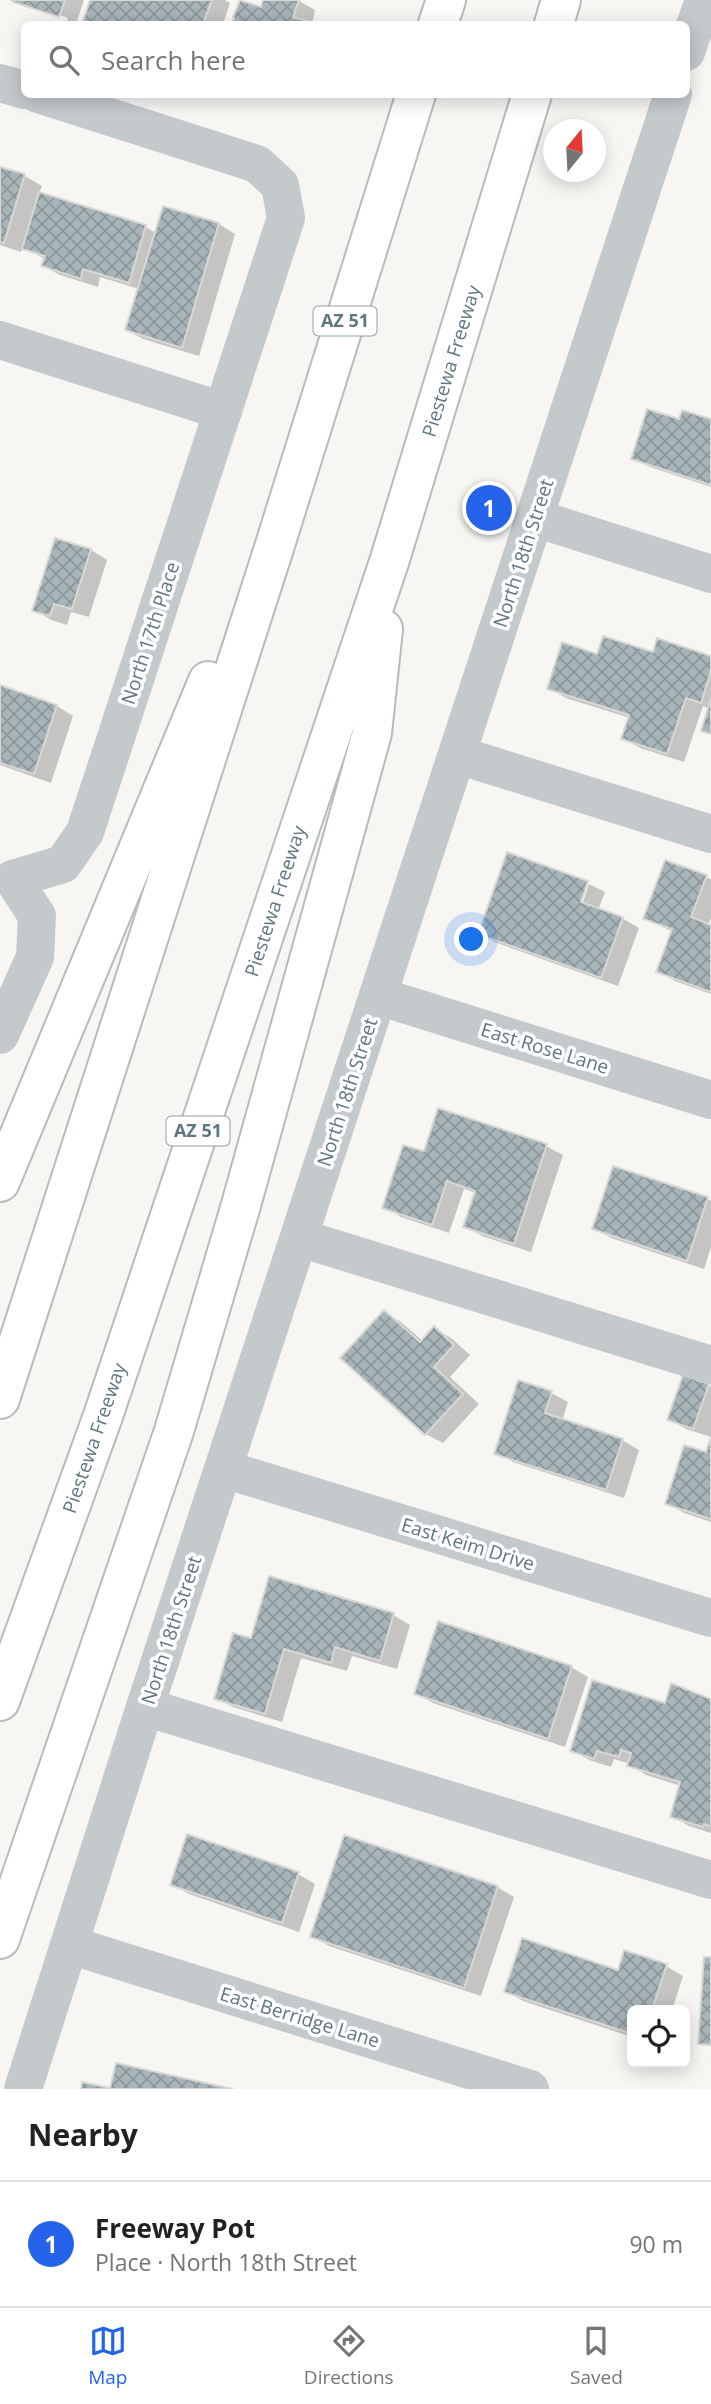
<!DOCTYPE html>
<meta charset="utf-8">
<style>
body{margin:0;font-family:"Open Sans",sans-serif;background:#f2f2f2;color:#202124}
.controls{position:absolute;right:21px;bottom:21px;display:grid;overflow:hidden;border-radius:10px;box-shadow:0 4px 18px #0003}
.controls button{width:63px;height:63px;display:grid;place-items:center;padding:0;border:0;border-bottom:2px solid #e0e0e0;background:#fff;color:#202124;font:35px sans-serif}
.compass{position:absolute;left:543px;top:119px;width:63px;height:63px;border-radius:50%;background:#fff;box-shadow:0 4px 18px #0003;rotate:18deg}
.you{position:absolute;left:472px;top:940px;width:24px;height:24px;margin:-18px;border:5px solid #fff;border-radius:50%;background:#1a73e8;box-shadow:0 0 0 10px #1a73e833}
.badge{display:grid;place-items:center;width:46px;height:46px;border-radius:50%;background:#2563eb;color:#fff;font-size:23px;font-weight:700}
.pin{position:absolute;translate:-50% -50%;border:4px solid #fff;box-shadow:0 2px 7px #0006}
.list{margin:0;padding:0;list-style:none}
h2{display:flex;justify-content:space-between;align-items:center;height:91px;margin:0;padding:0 28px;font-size:30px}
h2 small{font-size:23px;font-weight:400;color:#757577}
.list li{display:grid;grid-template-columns:46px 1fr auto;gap:21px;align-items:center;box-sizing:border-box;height:126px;padding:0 28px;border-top:2px solid #e0e0e0}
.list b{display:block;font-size:26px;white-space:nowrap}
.list p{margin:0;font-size:23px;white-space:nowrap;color:#757577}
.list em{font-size:23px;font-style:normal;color:#757577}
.icon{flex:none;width:38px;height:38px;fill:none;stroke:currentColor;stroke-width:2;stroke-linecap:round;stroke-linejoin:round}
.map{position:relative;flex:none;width:711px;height:2089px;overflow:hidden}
.search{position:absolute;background:#fff;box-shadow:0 4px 18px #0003;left:21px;right:21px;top:21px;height:77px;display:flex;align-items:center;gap:18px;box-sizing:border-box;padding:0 24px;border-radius:10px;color:#757577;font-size:26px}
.sheet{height:217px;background:#fff}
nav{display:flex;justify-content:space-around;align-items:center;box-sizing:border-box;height:98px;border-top:2px solid #e0e0e0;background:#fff;font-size:19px;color:#757577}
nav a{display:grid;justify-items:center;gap:4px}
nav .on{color:#2563eb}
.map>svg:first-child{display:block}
</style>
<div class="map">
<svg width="711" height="2089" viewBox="0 0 711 2089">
<defs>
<pattern id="building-cross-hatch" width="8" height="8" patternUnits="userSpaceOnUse" patternTransform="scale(1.75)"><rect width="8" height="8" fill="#a7b4b8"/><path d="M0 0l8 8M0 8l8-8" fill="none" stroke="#8b979b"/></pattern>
</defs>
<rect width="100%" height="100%" fill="#f7f6f3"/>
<g fill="#0003">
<path d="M 10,0 L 84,0 L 76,24 L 29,9 L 67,21 L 68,18 L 22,3 L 27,8 Z"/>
<path d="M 92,0 L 225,0 L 230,3 L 223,24 L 87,24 L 84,23 Z"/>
<path d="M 265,0 L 297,0 L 315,10 L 312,24 L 233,24 L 241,2 L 262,9 Z"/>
<path d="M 0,168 L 25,176 L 42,186 L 39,193 L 146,227 L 156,233 L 219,224 L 235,234 L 199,356 L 143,339 L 127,330 L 139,289 L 100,277 L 98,287 L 60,275 L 43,266 L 45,259 L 23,247 L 21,252 L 0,245 Z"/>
<path d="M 680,421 L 711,421 L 711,487 L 650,467 L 633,458 Z"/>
<path d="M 56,540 L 91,550 L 107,560 L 89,617 L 71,612 L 67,625 L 51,620 L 35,610 Z"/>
<path d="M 654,654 L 711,658 L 711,735 L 703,730 L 710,709 L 703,706 L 684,762 L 640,748 L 623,738 L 630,718 L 566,698 L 549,688 L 598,656 Z"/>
<path d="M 0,687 L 57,706 L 73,716 L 51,783 L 0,765 Z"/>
<path d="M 508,854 L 588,883 L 586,883 L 577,910 L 580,911 L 589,884 L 605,892 L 598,910 L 622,918 L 639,928 L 618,986 L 497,943 L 480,934 Z"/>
<path d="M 706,877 L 711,879 L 711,918 L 708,925 L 711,926 L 711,994 L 675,981 L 658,971 L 673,932 L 645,918 Z"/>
<path d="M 546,1146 L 563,1155 L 531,1252 L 482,1236 L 465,1226 L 476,1193 L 464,1189 L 449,1233 L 401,1217 L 384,1207 L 425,1153 Z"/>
<path d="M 707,1198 L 711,1201 L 711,1247 L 704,1269 L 611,1238 L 594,1228 Z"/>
<path d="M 385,1313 L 401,1322 L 423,1341 L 434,1329 L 451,1338 L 470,1355 L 450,1377 L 479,1404 L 443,1443 L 426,1434 Z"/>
<path d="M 708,1385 L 711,1387 L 711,1437 L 686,1429 L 669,1419 Z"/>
<path d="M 551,1393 L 568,1402 L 562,1421 L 622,1440 L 639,1450 L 624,1498 L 513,1462 L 496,1453 Z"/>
<path d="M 711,1442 L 711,1522 L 684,1513 L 667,1503 L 707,1454 Z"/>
<path d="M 393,1615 L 410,1625 L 397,1669 L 352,1656 L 347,1671 L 301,1658 L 282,1722 L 233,1707 L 216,1698 L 252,1640 Z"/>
<path d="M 571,1667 L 588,1677 L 565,1747 L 433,1703 L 416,1693 Z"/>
<path d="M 711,1701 L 711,1833 L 689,1826 L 672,1816 L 681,1786 L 646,1775 L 630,1764 L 614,1759 L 611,1767 L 589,1760 L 572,1750 L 666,1705 Z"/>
<path d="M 188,1837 L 298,1874 L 315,1884 L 299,1932 L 189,1894 L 172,1884 Z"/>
<path d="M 497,1887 L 514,1897 L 481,1996 L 329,1946 L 313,1936 Z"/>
<path d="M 666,1966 L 683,1976 L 672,2010 L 632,2010 L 632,2037 L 523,2001 L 506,1991 L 619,1972 Z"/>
</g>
<g fill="url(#building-cross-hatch)" stroke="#d8d8d6" stroke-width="2">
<path d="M 14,0 L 65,0 L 59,17 L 13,2 Z"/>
<path d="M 90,0 L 212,0 L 203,24 L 82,24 Z"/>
<path d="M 240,0 L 261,7 L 263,0 L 299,0 L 293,17 L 318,24 L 232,24 L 234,18 L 233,17 Z"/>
<path d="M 0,167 L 25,174 L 4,243 L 0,242 Z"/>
<path d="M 39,192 L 146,225 L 129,283 L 83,269 L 81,279 L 41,266 L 45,256 L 22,249 Z"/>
<path d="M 163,206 L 219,223 L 182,348 L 125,330 Z"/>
<path d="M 647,409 L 679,419 L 682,410 L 711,419 L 711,485 L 631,459 Z"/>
<path d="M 55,538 L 91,549 L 72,609 L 54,604 L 50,616 L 32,611 Z"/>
<path d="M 603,636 L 653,652 L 657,638 L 711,656 L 711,671 L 701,703 L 686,698 L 667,754 L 621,739 L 629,715 L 547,689 L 562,642 L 597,654 Z"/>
<path d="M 0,685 L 57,705 L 34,774 L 0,763 Z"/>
<path d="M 711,698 L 711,734 L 701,731 Z"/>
<path d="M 507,852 L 588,881 L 581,902 L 623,917 L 601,978 L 478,934 Z"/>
<path d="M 665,860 L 707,875 L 691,917 L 711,925 L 711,992 L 656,972 L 672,929 L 643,919 Z"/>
<path d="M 438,1108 L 547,1144 L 514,1244 L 463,1227 L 475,1191 L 447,1181 L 432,1225 L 382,1208 L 403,1145 L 424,1151 Z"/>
<path d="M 613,1166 L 708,1197 L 687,1261 L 592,1229 Z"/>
<path d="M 384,1310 L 420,1342 L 434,1326 L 454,1345 L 434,1367 L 463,1394 L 425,1435 L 340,1358 Z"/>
<path d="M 683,1375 L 709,1384 L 693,1429 L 667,1420 Z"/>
<path d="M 518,1380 L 552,1391 L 545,1413 L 623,1439 L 606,1490 L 494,1454 Z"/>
<path d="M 711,1437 L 711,1519 L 665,1504 L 684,1445 L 706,1452 Z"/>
<path d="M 269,1576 L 394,1613 L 380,1661 L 335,1647 L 331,1663 L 284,1649 L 265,1714 L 214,1699 L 233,1633 L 251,1638 Z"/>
<path d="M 438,1621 L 572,1666 L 548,1739 L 414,1694 Z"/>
<path d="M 592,1680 L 665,1703 L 671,1683 L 711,1699 L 711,1826 L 704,1824 L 703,1827 L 670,1817 L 680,1782 L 627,1766 L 631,1753 L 621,1750 L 619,1757 L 597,1751 L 594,1759 L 570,1751 Z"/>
<path d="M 187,1834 L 299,1872 L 282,1923 L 170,1885 Z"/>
<path d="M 344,1835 L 498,1886 L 464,1988 L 310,1937 Z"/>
<path d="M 522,1938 L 618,1970 L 624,1950 L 667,1964 L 652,2010 L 632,2010 L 632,2034 L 504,1992 Z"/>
<path d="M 704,1957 L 711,1957 L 711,2045 L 698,2044 Z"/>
<path d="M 116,2063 L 233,2089 L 81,2089 L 82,2082 L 110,2088 Z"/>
</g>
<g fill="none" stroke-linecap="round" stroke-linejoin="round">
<g stroke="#b6bbbd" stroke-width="42">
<g id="highway">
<path d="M 438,24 L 446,0"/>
<path d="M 554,24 L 561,0"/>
<path d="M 0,1182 L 208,681"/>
<path d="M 0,1399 L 274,548 L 416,94"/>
<path d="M 0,1701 L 103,1416 L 390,559 L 532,94"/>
<path d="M 0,1939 L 174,1431 L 241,1205 L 372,733 L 383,629"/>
</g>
</g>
<g stroke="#c4c9cc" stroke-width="38">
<path d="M 686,52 L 704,0"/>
<path d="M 0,83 L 24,90"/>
<path d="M 0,340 L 223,411"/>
<path d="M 535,518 L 711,574"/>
<path d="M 458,755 L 711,834"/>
<path d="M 13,879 L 63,864 L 85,832 L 286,218 L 280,185 L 257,164 L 38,94"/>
<path d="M 378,996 L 711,1100"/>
<path d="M 0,1035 L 35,957 L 37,916 L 13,879"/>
<path d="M 300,1238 L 711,1365"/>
<path d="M 224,1469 L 711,1618"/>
<path d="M 145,1707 L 711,1880"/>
<path d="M 70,1945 L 530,2089"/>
<path d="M 23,2089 L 145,1707 L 673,94"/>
</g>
<use href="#highway" stroke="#fff" stroke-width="38"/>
</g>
<g text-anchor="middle" stroke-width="7" stroke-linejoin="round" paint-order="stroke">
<g fill="#fff" stroke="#8fa0a7" stroke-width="2">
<rect x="313.5" y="306.5" width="63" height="29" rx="5"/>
<rect x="166.5" y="1116.5" width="63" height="29" rx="5"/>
</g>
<g font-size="18" font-weight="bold" fill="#5f7781">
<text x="345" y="327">AZ 51</text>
<text x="198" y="1137">AZ 51</text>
</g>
<g font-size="19" fill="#5f7781" stroke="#fff">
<text transform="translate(451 361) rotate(-73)" y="7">Piestewa Freeway</text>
<text transform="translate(523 553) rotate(-72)" y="7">North 18th Street</text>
<text transform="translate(150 633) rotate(-72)" y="7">North 17th Place</text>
<text transform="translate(275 901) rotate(-72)" y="7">Piestewa Freeway</text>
<text transform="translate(545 1048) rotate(17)" y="7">East Rose Lane</text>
<text transform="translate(347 1092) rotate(-72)" y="7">North 18th Street</text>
<text transform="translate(94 1438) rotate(-71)" y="7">Piestewa Freeway</text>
<text transform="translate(468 1544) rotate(17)" y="7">East Keim Drive</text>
<text transform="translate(171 1630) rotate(-72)" y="7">North 18th Street</text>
<text transform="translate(300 2017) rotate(17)" y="7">East Berridge Lane</text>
</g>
</g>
</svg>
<div class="controls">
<button><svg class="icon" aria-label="locate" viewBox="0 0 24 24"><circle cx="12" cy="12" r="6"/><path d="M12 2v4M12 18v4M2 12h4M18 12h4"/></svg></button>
</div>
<svg class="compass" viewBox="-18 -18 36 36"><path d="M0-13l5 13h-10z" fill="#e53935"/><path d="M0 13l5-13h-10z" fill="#757577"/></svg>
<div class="you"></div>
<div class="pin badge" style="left:489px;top:508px">1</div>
<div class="search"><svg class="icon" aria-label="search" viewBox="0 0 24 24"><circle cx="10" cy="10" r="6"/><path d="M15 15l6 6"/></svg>Search here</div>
</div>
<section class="sheet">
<h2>Nearby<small></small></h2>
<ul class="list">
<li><span class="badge">1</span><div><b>Freeway Pot</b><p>Place · North 18th Street</p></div><em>90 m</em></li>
</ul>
</section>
<nav>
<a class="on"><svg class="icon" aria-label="map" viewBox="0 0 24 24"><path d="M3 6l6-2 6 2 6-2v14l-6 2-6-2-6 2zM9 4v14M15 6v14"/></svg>Map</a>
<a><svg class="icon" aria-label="directions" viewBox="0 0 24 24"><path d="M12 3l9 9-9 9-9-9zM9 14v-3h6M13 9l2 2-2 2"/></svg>Directions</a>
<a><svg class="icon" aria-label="saved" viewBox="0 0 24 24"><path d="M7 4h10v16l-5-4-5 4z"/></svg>Saved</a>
</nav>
